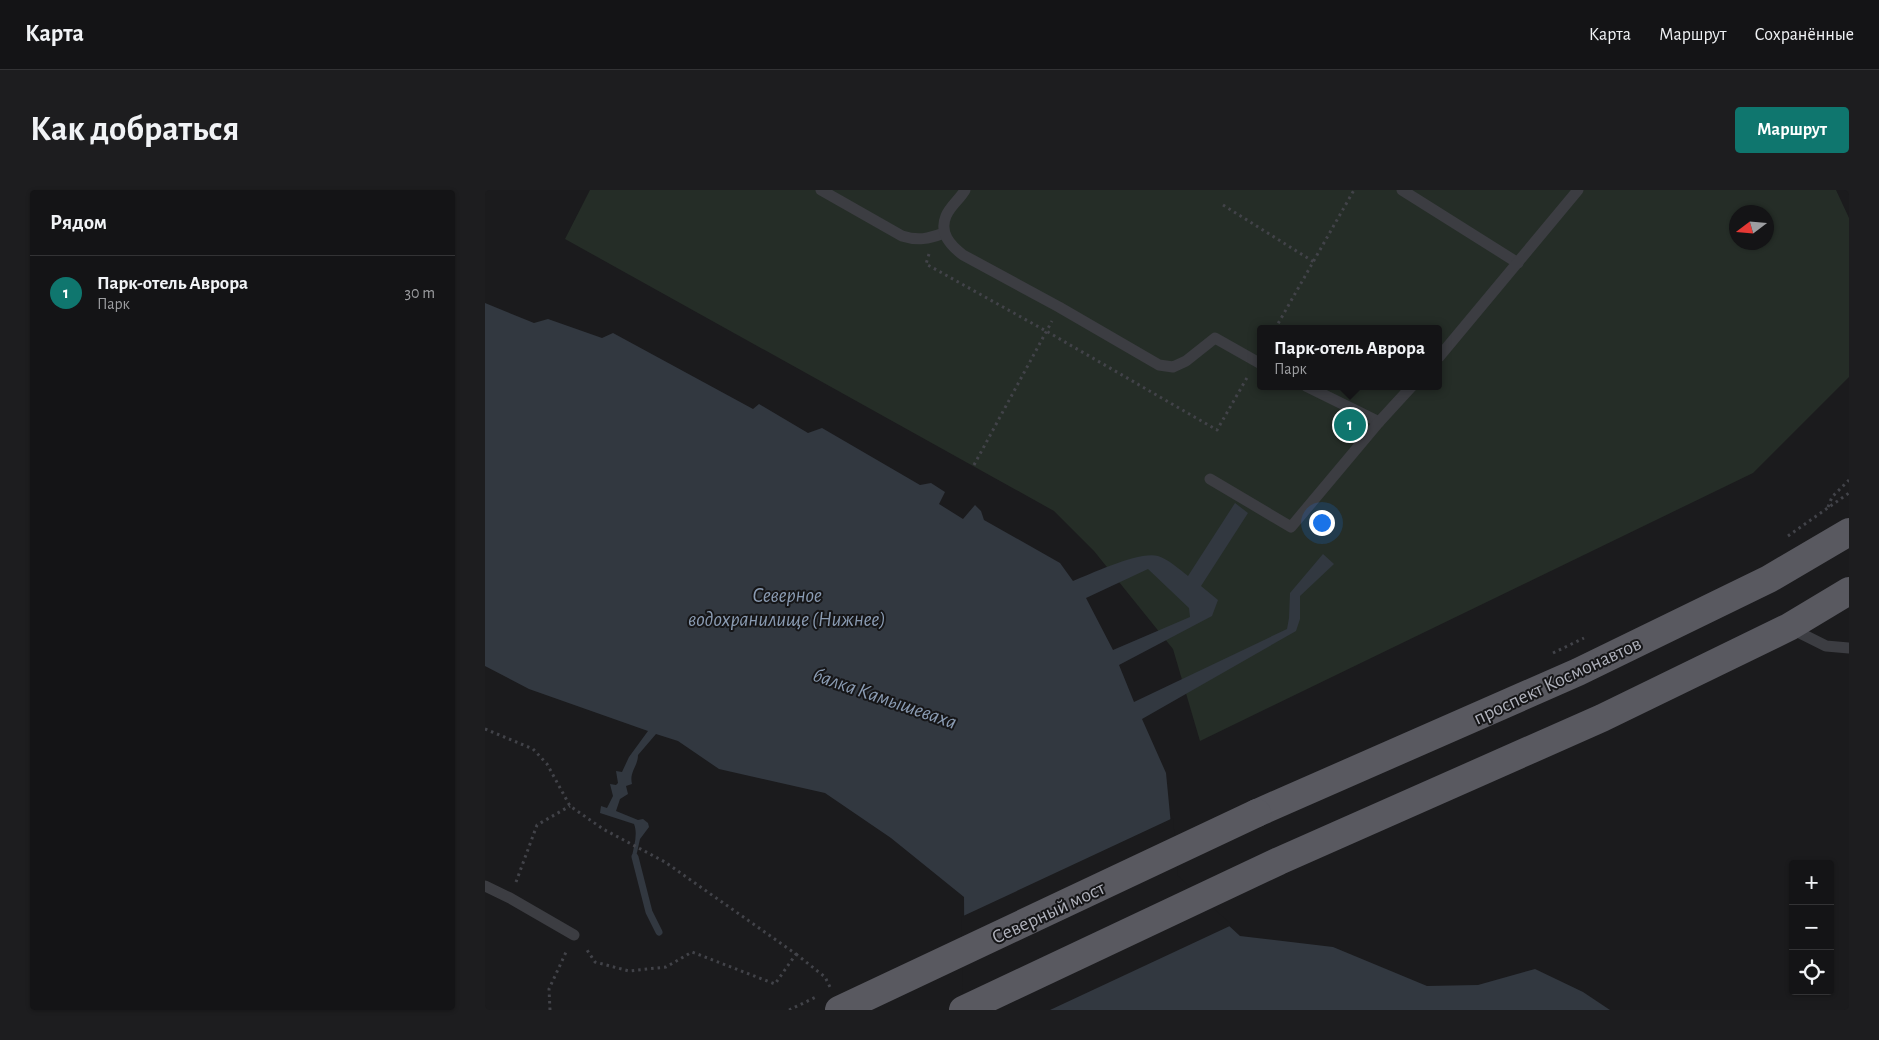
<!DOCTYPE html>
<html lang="ru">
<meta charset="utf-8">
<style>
body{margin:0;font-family:"Alegreya Sans",sans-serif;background:#1d1d1f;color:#f1f3f6}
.controls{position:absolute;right:15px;bottom:15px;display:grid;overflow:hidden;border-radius:5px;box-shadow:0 1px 4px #0004}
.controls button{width:45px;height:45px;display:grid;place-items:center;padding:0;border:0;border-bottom:1px solid #333335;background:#141416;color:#f1f3f6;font:25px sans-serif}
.compass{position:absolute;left:1244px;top:15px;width:45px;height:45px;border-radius:50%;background:#141416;box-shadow:0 1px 4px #0004;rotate:254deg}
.you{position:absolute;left:836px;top:332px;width:18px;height:18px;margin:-12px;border:4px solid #fff;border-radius:50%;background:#1a73e8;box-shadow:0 0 0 8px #1a73e833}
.badge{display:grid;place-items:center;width:32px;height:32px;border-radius:50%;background:#0f766e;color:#fff;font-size:16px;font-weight:700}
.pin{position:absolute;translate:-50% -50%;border:2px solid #fff;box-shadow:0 1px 5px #0006}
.popup{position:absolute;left:772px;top:135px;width:185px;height:65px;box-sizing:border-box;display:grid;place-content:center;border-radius:5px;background:#141416;filter:drop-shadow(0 1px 4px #0005);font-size:16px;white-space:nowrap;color:#9d9ea1}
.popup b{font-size:19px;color:#f1f3f6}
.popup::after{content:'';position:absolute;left:50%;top:100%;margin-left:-10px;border:10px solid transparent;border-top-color:#141416}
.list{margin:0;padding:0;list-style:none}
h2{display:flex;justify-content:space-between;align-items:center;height:65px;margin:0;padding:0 20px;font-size:21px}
h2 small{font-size:16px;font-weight:400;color:#9d9ea1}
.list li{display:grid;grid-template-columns:32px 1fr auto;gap:15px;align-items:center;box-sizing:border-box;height:75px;padding:0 20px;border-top:1px solid #333335}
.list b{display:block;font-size:19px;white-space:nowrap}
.list p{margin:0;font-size:16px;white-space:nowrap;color:#9d9ea1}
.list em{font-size:16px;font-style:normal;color:#9d9ea1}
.icon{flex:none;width:28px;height:28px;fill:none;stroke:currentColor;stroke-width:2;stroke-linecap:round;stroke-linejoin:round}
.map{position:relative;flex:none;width:1364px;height:820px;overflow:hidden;border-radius:5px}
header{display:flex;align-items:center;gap:30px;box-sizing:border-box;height:70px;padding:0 25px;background:#141416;border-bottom:1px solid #333335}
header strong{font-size:24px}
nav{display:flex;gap:28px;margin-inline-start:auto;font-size:18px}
.intro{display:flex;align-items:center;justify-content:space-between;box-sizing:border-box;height:120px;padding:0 30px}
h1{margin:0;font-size:35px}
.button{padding:12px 22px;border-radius:5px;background:#0f766e;color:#fff;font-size:18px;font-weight:700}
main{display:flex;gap:30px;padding:0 30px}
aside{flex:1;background:#141416;border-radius:5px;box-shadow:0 1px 4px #0004}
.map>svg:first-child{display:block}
</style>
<header>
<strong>Карта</strong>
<nav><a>Карта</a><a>Маршрут</a><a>Сохранённые</a></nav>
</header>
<div class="intro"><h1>Как добраться</h1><a class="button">Маршрут</a></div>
<main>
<aside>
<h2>Рядом<small></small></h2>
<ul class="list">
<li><span class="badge">1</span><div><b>Парк-отель Аврора</b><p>Парк</p></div><em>30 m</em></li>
</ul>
</aside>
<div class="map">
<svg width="1364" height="820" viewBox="0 0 1364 820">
<rect width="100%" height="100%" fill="#1b1b1d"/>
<path fill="#252d27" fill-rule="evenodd" d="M 105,0 L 1351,0 L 1364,28 L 1364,187 L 1268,283 L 715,551 L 688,459 L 609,361 L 569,321 L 80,49 ZM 1252,22 L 1282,22 L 1282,52 L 1252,52 ZM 776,139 L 954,139 L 954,196 L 776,196 Z"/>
<path fill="#323840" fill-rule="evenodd" d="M 0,113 L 49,133 L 63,129 L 117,148 L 128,143 L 268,219 L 274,214 L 323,243 L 337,238 L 435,295 L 446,293 L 460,302 L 454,314 L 478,329 L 490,315 L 496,321 L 499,330 L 575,373 L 588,391 C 608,383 654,361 673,366 C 683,369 694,379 703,386 L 750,313 L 763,323 L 716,396 L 733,410 L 727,426 L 634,475 L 649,512 L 802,439 L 804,428 L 805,403 L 838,364 L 849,374 L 815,406 L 815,429 L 811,441 L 657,529 L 681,583 L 691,687 L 755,746 L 848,757 L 942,796 L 993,795 L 1050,779 L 1098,802 L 1125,820 L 480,820 L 479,707 L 406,648 L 340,603 L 234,579 L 193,551 L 171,544 L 153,565 C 153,576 144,582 147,594 L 141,596 L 143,604 L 135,609 L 131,621 L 153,630 L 158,629 L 163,633 L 164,637 L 155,649 L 151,667 L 147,666 C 149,656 153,644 149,634 L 115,623 L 116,616 L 122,618 L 128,606 L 125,594 L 131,595 L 133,593 L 131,581 L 137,582 L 144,567 L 163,541 L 44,499 L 0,476 ZM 663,379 L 704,418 L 705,427 L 628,460 L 601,408 Z"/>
<path fill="#1b1b1d" d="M 688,628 L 693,686 L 747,735 L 565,820 L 478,820 L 476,727 Z"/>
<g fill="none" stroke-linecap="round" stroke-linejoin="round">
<path stroke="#323840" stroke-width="7" d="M 150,667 L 164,722 L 174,742"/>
<g stroke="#424349" stroke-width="3" stroke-dasharray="2.5 4" stroke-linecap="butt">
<path d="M 738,15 L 829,72"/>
<path d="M 444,64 L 441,74 L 561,141 L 732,240 L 763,186"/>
<path d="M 790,139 L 869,0"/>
<path d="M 489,275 L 567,131"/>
<path d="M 1343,317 L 1347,307 L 1364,290"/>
<path d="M 1303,346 L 1364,303"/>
<path d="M 1068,463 L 1099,448"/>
<path d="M 0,539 L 48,559 L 62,574 L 85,616 L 118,639 L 180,672 L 311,764 L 290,794 L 207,762 L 181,777 L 144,781 L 110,772 L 100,757"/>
<path d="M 31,692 L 52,635 L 85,616"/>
<path d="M 311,764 L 340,787 L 345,797"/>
<path d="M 65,820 L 64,799 L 82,760"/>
</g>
<g stroke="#3c3d42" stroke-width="11">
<path d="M 336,0 L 417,46 C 433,51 443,49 459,43"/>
<path d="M 480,0 C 475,9 465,16 461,26 C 454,43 465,55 478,65 L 574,117 L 674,175 L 688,177 L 701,171 L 730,148 L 776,174"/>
<path d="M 917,0 L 1033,73"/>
<path d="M 954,167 L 1093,0"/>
<path d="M 821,196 L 894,232"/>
<path d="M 725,289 L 806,337 L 894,232 L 927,196"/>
<path d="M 1305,438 L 1341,456 L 1364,458"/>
<path d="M 0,696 L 25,708 L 89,745"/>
</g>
<g stroke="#595960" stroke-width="28">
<path d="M 772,623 L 1093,482 L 1284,389 L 1364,342"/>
<path d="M 478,820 L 794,671 L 1117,528 L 1304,437 L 1364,401"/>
</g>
<path stroke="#424349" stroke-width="3" stroke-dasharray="2.5 4" stroke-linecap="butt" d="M 304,820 L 331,807"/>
<path stroke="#595960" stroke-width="28" d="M 354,820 L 772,623"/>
</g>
<g text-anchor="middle" stroke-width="4" stroke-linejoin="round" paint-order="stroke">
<g font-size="20" fill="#afb1bb" stroke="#161618">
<text transform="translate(1072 490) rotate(-25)" y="7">проспект Космонавтов</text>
<text transform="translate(563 722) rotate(-25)" y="7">Северный мост</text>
</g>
<g font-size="21" font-style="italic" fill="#8a9bb2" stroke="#161618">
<text x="302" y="412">Северное<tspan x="302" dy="24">водохранилище (Нижнее)</tspan></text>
<text transform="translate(400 508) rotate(19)" y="7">балка Камышеваха</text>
</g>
</g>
</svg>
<div class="controls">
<button>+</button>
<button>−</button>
<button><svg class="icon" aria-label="locate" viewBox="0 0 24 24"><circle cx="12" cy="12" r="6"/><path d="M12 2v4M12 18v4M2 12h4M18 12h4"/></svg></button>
</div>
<svg class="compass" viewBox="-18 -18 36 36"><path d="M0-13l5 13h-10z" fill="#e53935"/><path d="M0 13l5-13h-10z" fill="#9d9ea1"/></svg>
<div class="you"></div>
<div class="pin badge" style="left:865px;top:235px">1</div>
<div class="popup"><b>Парк-отель Аврора</b>Парк</div>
</div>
</main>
